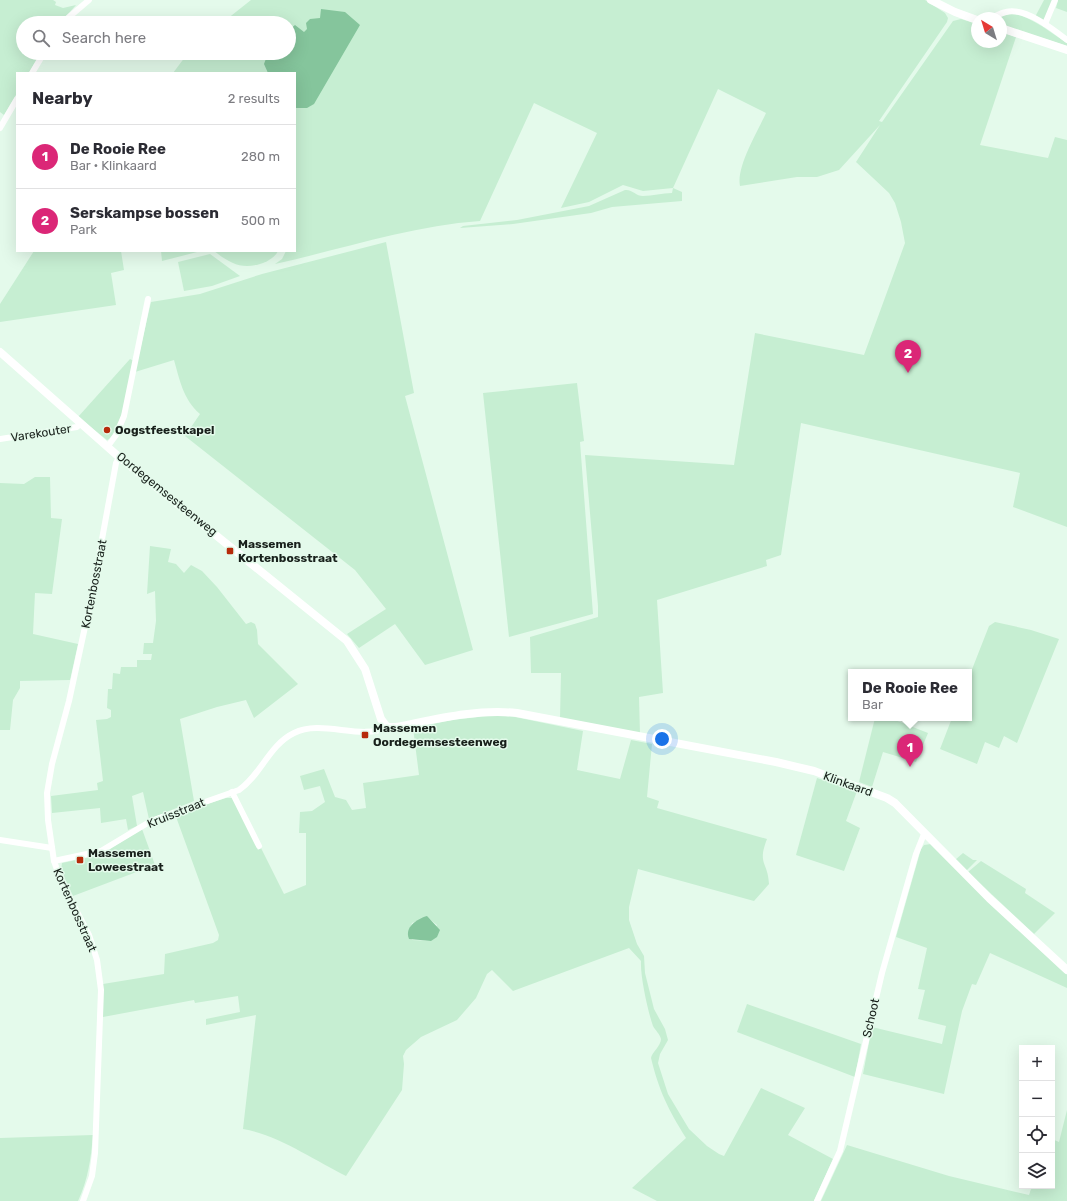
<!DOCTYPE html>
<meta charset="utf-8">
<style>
body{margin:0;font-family:Rubik,sans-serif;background:#f2f2f3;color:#2b2b33}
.controls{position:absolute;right:12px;bottom:12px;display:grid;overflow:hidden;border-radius:0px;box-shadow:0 4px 16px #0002}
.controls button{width:36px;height:36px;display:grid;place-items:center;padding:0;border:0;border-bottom:1px solid #e1e1e2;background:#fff;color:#2b2b33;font:20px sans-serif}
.compass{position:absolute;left:971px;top:12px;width:36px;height:36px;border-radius:50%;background:#fff;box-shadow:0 4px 16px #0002;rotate:322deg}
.you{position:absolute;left:662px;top:739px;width:14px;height:14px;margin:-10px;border:3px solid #fff;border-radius:50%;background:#1a73e8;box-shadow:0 0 0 6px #1a73e833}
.badge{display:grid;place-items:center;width:26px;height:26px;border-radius:50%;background:#db2777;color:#fff;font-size:13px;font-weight:700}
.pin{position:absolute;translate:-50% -33px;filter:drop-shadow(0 1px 2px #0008)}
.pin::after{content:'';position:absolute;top:21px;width:14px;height:12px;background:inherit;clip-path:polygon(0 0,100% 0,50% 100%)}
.popup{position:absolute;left:848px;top:669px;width:124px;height:52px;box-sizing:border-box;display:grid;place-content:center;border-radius:0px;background:#fff;filter:drop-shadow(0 1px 3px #0005);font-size:13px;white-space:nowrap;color:#7c7c81}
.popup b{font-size:15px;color:#2b2b33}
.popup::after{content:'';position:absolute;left:50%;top:100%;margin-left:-8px;border:8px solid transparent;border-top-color:#fff}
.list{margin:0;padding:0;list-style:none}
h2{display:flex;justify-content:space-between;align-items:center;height:52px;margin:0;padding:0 16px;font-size:17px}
h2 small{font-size:13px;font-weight:400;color:#7c7c81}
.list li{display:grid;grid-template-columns:26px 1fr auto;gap:12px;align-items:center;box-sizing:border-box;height:64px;padding:0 16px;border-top:1px solid #e1e1e2}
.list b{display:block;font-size:15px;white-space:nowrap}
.list p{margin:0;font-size:13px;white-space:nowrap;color:#7c7c81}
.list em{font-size:13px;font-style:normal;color:#7c7c81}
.icon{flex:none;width:22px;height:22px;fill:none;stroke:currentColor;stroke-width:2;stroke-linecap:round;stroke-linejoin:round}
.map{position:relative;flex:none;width:1067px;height:1201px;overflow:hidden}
.search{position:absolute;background:#fff;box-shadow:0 4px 16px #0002;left:16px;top:16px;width:280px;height:44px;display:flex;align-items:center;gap:10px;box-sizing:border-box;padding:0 14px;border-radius:22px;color:#7c7c81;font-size:15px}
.panel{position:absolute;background:#fff;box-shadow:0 4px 16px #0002;left:16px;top:72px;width:280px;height:180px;border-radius:0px}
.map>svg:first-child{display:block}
</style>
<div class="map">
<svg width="1067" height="1201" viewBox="0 0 1067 1201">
<rect width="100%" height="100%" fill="#e4faeb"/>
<g fill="#c6eed2" fill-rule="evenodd">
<path d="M 0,0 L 53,0 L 56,2 L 55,5 L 63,8 L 76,5 L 60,23 L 23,23 L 23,53 L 40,53 L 29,73 L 17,73 L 17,93 L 4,115 L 0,112 Z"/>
<path d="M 251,0 L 925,0 L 945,13 L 948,18 L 947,22 L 879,121 L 882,122 L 953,21 L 961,19 L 977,24 L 977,42 L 1001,42 L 1001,32 L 1016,37 L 980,145 L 1048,158 L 1055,137 L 1067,140 L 1067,527 L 1013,507 L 1020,473 L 801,423 L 781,555 L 766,560 L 767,566 L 657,600 L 663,693 L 639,697 L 640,734 L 560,718 L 561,673 L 531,673 L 530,637 L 598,617 L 598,606 L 585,455 L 734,465 L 755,333 L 864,355 L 905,243 L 901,222 L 895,203 L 889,193 L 856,162 L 880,125 L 839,170 L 817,177 L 797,177 L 740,186 C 736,167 758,131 766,113 L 718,89 L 673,188 L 682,192 L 682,201 L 612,207 L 591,213 L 513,224 L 460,228 L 463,226 L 517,220 L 589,206 L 625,190 C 632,189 636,196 643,196 C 653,196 662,193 672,193 L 673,188 L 643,191 L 623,185 L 589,202 L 561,208 L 597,133 L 534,103 L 480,221 C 410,226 343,249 275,264 L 282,259 L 286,251 L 295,251 L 295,73 L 173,73 L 188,53 L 289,53 L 289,23 L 222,23 Z"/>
<path d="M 1044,0 L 1054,0 L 1047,18 L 1043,20 L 1035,17 Z"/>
<path d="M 1058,0 L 1067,0 L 1067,12 L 1056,8 Z"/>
<path d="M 1012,13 C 1032,17 1050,32 1067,43 L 1067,46 L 1001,25 L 1001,18 L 996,18 Z"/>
<path d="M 386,242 L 414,393 L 405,396 L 473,650 L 425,665 L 395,624 L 359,648 L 347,634 L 386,609 L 355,570 L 185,436 L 200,414 C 183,399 180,381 174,360 L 135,372 L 151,302 L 200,294 L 262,274 Z"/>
<path d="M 34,251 L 121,251 L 124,270 L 111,273 L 116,305 L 0,322 L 0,304 Z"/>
<path d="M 161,251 L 201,251 L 162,261 Z"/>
<path d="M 214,251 L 278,251 C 275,257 270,260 263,263 C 242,270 231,264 214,251 Z"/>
<path d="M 210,254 L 240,276 L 212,286 L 184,291 L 178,262 Z"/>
<path d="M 130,359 L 134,361 C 130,376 121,437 107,440 L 78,417 Z"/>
<path d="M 577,383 L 584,441 L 580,442 L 593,614 L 509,637 L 483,393 Z"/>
<path d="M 35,477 L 50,477 L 51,518 L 62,519 L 52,594 L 35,593 L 33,634 L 78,644 L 70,680 L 20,681 L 20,688 L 13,700 L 10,730 L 0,730 L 0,483 L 24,484 Z"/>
<path d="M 150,546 L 171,549 L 168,562 L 176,564 L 184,573 L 191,565 L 202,571 L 217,587 L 246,624 L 251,622 L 255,624 L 257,630 L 258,644 L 298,684 L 254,718 L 246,700 L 217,707 L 180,719 L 194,801 L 149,819 L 143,792 L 132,796 L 137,826 L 128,830 L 126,819 L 101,823 L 100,808 L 52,813 L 51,796 L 98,790 L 97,783 L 103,781 L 96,720 L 107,719 L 111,717 L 111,710 L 107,708 L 108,689 L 112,689 L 113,673 L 120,674 L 121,667 L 137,667 L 137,660 L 151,660 L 152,654 L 143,654 L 144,643 L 153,643 L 156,621 L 155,591 L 147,594 Z"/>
<path d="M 995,622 L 1031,630 L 1059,639 L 1017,743 L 1004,736 L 999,748 L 985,742 L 977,764 L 940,749 L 952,718 L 969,718 L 969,677 L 989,626 Z"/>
<path d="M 496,715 L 515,717 L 583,731 L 577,770 L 620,779 L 631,740 L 652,744 L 647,797 L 659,801 L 657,808 L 767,839 C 757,865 768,861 769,884 L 754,901 L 638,869 L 629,907 L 629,920 L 637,944 L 644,956 L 645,973 L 654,1009 L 665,1029 L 668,1040 L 660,1054 L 658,1063 L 668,1094 L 689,1129 L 707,1146 L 719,1154 L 724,1156 L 761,1088 L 805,1108 L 788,1135 L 833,1159 L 814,1201 L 657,1201 L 632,1188 L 686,1138 C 668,1109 659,1091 651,1058 C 652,1052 661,1046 661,1039 C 660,1034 655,1030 653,1026 C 648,1012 640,976 641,961 L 629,948 L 513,991 L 492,970 L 487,974 L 476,998 L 457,1020 L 421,1037 L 406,1050 L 403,1056 L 404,1064 L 402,1090 L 346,1176 C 314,1160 278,1135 243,1129 L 256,1015 L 206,1025 L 206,1019 L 240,1012 L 238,996 L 195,1003 L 194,1000 L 103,1017 L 103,984 L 164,974 L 165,954 L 213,943 L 218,940 L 219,935 L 175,814 L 226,798 L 233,798 L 258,850 L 261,848 L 284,894 L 306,885 L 306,833 L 299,833 L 300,812 L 312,811 L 325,802 L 320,786 L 304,790 L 300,776 L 324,769 L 335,797 L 346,800 L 352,810 L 366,808 L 363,783 L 419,775 L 413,728 L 452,720 ZM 427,917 L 437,925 L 431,941 L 412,940 L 408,934 L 412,923 Z"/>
<path d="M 875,718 L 890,718 L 928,733 L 916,762 L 883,752 L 872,787 L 859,782 Z"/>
<path d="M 817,778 L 857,791 L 846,821 L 860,828 L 844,871 L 796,855 Z"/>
<path d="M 142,829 L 155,865 L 73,896 L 61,870 L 62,863 L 100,855 Z"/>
<path d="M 931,844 L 1067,974 L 1067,988 L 990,953 L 976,985 L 972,984 L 962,1011 L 944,1094 L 863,1074 L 872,1027 L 942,1044 L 946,1026 L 918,1019 L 925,990 L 918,989 L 927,948 L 896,937 L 921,849 L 924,845 Z"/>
<path d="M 963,853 L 973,860 L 977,860 L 966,871 L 955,860 Z"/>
<path d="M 981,861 L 1026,889 L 1025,893 L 1055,913 L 1034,934 L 968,872 Z"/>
<path d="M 747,1004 L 861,1044 L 855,1077 L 737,1032 Z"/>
<path d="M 1067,1110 L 1067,1201 L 821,1201 L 847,1145 L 949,1176 L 1029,1195 L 1032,1186 L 1052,1186 L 1052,1139 L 1059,1142 Z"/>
<path d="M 93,1135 C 91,1158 88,1180 78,1201 L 0,1201 L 0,1138 Z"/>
</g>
<g fill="#85c59c">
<path d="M 321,9 L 345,12 L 360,25 L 314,104 L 307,108 L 295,108 L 295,73 L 268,73 L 264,64 L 268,53 L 289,53 L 289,30 L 295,25 L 304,32 L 307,29 L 306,23 L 310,19 L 320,18 Z"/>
<path d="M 427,916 L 440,930 L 437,937 L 431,941 L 409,939 C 404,927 417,919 427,916 Z"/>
</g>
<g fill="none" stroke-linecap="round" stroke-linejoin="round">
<g stroke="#fff" stroke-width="6">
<path d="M 991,18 C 996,16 1001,13 1006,12 C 1025,7 1053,29 1067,40"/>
<path d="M 62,23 L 89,0"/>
<path d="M 1045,24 L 1055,0"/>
<path d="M 32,73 L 44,53"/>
<path d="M 0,128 L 17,99"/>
<path d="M 0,439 L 77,427 L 81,423"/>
<path d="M 108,446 L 116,435 L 124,416 L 148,299"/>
<path d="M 232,792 L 259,846"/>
<path d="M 0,840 L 52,848"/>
<path d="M 54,861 L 101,851 L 151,821 L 239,790 C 261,775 269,745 294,733 C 322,719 361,741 387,727"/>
<path d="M 83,1201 L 92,1176 L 95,1153 L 101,990 L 97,960 L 89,935 L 61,881 L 54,861 L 48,820 L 47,793 L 52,764 L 69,701 L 91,599 L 116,463 L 119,457"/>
<path d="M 817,1201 L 840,1151 L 882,973 L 916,854 L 924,834"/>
</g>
<g stroke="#fff" stroke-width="8">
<path d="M 931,0 L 955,12 L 977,20"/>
<path d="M 1001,28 L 1067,50"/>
<path d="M 0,352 L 119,457 L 347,641 L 365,669 L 381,719 L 387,727 L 396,727 C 437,719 475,709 517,713 L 776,762 L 814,771 L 887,798 L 895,803 L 989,898 L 1067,970"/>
</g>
</g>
<g fill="#b62a0a" stroke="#e4faeb" stroke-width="1.5">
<circle cx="107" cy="430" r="4"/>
<rect x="226" y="547" width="8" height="8" rx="2"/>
<rect x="361" y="731" width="8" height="8" rx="2"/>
<rect x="76" y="856" width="8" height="8" rx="2"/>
</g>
<g text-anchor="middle" stroke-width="3" stroke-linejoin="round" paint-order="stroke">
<g font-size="12" font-weight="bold" fill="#18201b" stroke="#e4faeb" text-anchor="start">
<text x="115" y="434">Oogstfeestkapel</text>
<text x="238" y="548">Massemen<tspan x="238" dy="14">Kortenbosstraat</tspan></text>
<text x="373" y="732">Massemen<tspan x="373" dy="14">Oordegemsesteenweg</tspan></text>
<text x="88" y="857">Massemen<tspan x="88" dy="14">Loweestraat</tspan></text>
</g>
<g font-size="12" fill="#18201b" stroke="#e4faeb">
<text transform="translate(41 433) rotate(-9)" y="4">Varekouter</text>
<text transform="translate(167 494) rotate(39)" y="4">Oordegemsesteenweg</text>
<text transform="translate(94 584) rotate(-79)" y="4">Kortenbosstraat</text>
<text transform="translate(848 784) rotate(20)" y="4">Klinkaard</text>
<text transform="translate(176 813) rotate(-22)" y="4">Kruisstraat</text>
<text transform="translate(75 910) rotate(66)" y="4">Kortenbosstraat</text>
<text transform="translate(871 1018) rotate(-77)" y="4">Schoot</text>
</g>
</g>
</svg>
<div class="controls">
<button>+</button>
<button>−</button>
<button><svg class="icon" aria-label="locate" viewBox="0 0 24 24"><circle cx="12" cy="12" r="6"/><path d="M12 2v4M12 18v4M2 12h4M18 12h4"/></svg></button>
<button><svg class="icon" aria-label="layers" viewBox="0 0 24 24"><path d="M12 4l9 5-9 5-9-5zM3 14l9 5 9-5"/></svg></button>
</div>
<svg class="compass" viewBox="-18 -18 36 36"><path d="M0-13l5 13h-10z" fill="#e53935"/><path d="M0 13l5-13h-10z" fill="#7c7c81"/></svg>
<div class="you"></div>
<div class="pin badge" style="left:910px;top:767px">1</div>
<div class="popup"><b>De Rooie Ree</b>Bar</div>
<div class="pin badge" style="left:908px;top:373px">2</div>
<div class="search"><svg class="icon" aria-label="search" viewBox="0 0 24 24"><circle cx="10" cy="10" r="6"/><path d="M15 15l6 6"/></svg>Search here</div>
<section class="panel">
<h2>Nearby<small>2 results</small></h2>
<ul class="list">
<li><span class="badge">1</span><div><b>De Rooie Ree</b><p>Bar · Klinkaard</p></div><em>280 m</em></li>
<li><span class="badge">2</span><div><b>Serskampse bossen</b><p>Park</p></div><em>500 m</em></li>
</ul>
</section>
</div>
